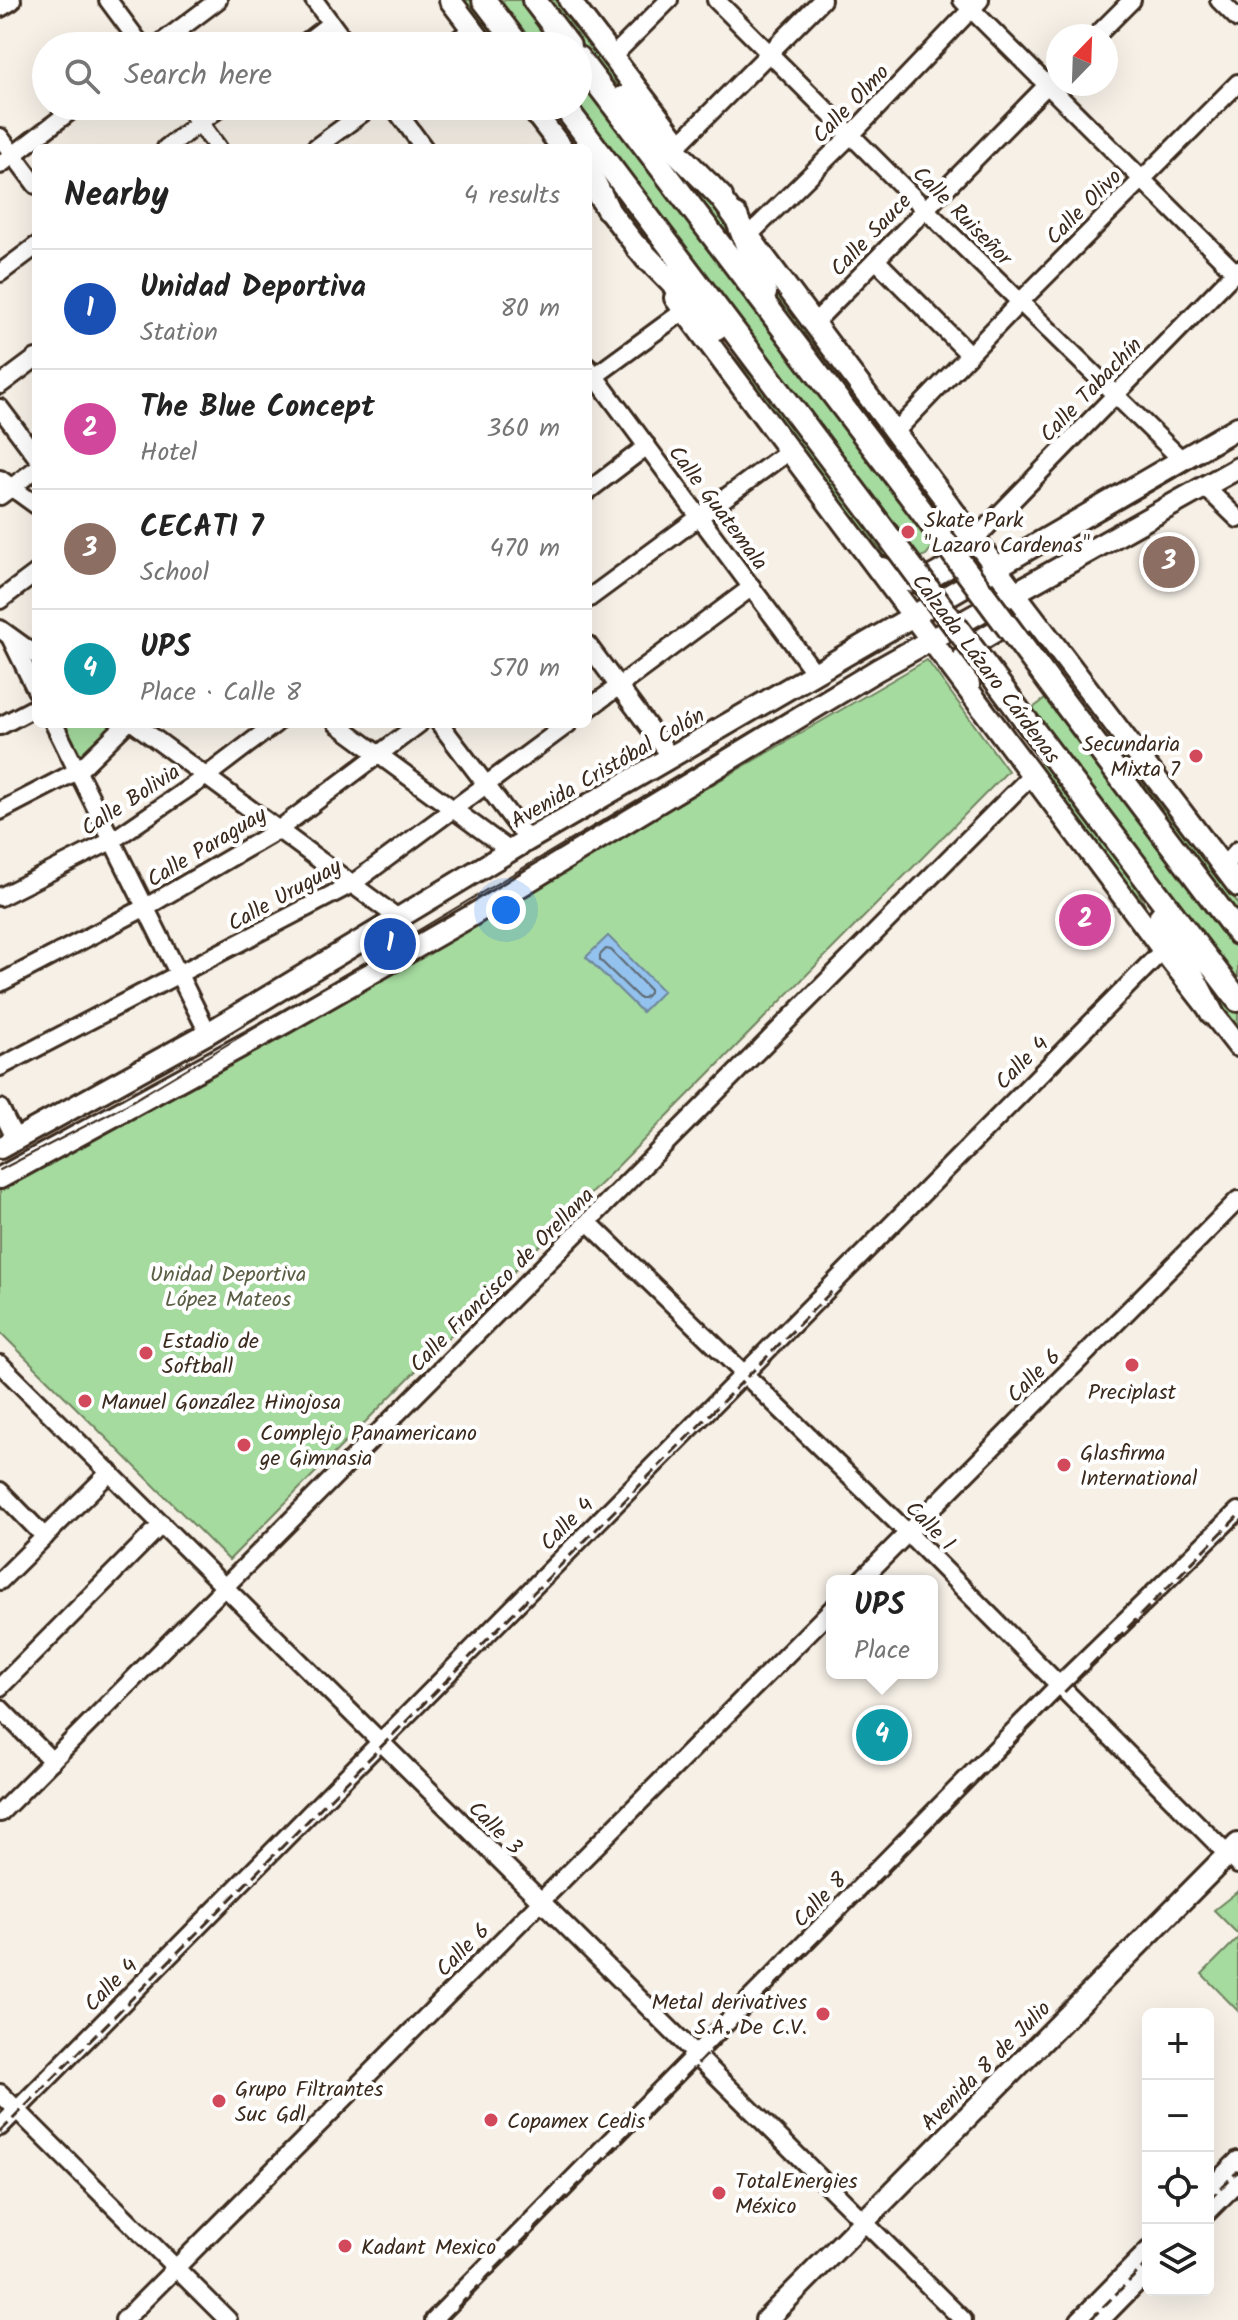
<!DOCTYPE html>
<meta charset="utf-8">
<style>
body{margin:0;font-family:Kalam,sans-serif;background:#f2f2f2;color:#222}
.controls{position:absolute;right:24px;bottom:24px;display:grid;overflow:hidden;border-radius:12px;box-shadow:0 8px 32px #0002}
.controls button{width:72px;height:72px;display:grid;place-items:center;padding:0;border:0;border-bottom:2px solid #e0e0e0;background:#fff;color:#222;font:40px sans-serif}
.compass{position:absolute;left:1046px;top:24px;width:72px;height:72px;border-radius:50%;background:#fff;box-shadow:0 8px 32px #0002;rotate:23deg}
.you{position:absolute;left:506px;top:910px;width:28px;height:28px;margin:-20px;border:6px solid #fff;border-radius:50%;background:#1a73e8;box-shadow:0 0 0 12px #1a73e833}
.badge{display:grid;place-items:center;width:52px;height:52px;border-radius:50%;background:#ea580c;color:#fff;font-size:26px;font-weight:700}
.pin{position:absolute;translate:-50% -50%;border:4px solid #fff;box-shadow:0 2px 8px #0006}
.popup{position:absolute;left:826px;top:1575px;width:112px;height:104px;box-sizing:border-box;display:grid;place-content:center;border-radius:12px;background:#fff;filter:drop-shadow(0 2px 6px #0005);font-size:26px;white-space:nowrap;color:#767676}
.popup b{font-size:30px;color:#222}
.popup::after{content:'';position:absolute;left:50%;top:100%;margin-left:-16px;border:16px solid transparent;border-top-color:#fff}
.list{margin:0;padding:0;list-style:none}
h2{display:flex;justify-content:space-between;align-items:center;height:104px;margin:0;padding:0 32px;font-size:34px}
h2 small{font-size:26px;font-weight:400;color:#767676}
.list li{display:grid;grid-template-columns:52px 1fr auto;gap:24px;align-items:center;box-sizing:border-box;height:120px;padding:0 32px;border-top:2px solid #e0e0e0}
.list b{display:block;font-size:30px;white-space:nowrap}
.list p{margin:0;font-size:26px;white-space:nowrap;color:#767676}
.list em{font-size:26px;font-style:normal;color:#767676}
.icon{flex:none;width:44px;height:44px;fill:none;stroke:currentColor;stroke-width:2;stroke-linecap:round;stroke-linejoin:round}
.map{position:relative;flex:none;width:1238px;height:2320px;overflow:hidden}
.search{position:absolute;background:#fff;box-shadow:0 8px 32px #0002;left:32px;top:32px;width:560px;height:88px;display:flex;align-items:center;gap:20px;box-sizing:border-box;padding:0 28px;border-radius:44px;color:#767676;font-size:30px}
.panel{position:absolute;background:#fff;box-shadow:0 8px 32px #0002;left:32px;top:144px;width:560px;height:584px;border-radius:12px}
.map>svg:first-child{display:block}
</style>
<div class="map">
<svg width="1238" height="2320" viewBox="0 0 1238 2320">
<rect width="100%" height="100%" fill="#f6f0e7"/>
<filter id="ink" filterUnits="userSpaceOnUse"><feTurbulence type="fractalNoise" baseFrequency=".0125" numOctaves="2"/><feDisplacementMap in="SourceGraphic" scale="16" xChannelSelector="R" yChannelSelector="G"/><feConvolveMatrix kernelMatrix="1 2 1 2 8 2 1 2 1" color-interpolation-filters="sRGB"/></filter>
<g filter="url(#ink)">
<g fill="#a5db9f" stroke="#70825e" stroke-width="2">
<path d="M 455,0 L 471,0 L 507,46 L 490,46 Z"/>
<path d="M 495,0 L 520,0 L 555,46 L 529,46 Z"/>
<path d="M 539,0 L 557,0 L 645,113 L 578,47 Z"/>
<path d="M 578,77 L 903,507 L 916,498 L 944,534 L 926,555 L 900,565 L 575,106 L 578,106 Z"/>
<path d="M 624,111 L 677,158 L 721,216 L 754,284 Z"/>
<path d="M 588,150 L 707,313 L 612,209 L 588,159 Z"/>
<path d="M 764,268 L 880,428 L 920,500 L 779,311 Z"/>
<path d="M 694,315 L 769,394 L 910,588 Z"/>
<path d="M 927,660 L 1008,771 L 229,1560 L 0,1332 L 0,1190 L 225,1067 Z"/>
<path d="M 1049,696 L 1238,946 L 1238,988 L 1029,711 Z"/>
<path d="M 1095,722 L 1238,903 L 1238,913 L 1212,889 L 1088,726 Z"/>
<path d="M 64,724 L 113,724 L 81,757 Z"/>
<path d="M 1044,759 L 1122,860 L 1163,940 L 1038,766 Z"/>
<path d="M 1169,919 L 1238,1012 L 1238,1038 Z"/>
<path d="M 1238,1891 L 1238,1934 L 1214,1910 Z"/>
<path d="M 1238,1938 L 1238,2011 L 1202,1974 Z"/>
</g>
<path fill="#92c2ed" stroke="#6f859a" stroke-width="2" d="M 608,936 L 663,991 L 642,1012 L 586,957 Z"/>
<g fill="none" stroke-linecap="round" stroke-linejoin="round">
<path stroke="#5e6771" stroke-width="2" d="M 606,949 L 611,950 L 649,989 L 649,993 L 644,998 L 639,998 L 600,960 L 600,955 Z"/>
<g stroke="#3b2a1e" stroke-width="22">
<g id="minor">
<path d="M 108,0 L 142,46"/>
<path d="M 314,0 L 348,46"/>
<path d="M 716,0 L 924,208 L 1181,459"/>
<path d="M 962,0 L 1238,275"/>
<path d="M 1219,0 L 1238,19"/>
<path d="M 1096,36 L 1132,0"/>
<path d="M 157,46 L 218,0"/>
<path d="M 301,46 L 331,23"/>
<path d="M 450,46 L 472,29"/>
<path d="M 611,58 L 669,0"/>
<path d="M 187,106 L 218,148"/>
<path d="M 393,106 L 424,148"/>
<path d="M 0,137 L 36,185"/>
<path d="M 679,144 L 822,0"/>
<path d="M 166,148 L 222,106"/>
<path d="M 315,148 L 372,106"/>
<path d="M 0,165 L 77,106"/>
<path d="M 750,234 L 851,135 L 980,0"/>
<path d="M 876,260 L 969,354"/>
<path d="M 0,273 L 36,246"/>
<path d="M 815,322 L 1058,74"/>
<path d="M 588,367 L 815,673"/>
<path d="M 588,381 L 685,310"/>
<path d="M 0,385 L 36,358"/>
<path d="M 0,408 L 36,456"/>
<path d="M 896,431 L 1020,302 L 1238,83"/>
<path d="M 0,479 L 36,505"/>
<path d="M 1205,487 L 1238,519"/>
<path d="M 588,491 L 647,446"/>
<path d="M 0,496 L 36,469"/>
<path d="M 975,539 L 1238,269"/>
<path d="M 588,599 L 790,450"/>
<path d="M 0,600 L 36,573"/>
<path d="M 0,629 L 36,655"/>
<path d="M 10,637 L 36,690"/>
<path d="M 588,645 L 671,757"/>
<path d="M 588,709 L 752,587"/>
<path d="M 54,724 L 208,1033"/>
<path d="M 135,724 L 398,918"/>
<path d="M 337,724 L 510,851"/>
<path d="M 440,724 L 528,840"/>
<path d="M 0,726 L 36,707"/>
<path d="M 0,811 L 79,770 L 126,724"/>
<path d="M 1223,866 L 1238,850"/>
<path d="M 0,897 L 113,840 L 205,777 L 275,724"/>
<path d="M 0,983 L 146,907 L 278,830 L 419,724"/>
<path d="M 0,1067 L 352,884 L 568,724"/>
<path d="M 0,1108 L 16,1140"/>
<path d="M 588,1222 L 908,1533 L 1238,1865"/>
<path d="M 0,1364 L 963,2320"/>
<path d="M 0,1491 L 45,1537"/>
<path d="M 0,1581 L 110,1472"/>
<path d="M 860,1581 L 1238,1200"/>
<path d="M 0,1687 L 162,1524"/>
<path d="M 0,1708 L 52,1761"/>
<path d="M 0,1813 L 1032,775"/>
<path d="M 0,2093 L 228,2320"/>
<path d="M 0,2127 L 1163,950"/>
<path d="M 1208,2190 L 1238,2160"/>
<path d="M 1208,2212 L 1238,2182"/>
<path d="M 124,2320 L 832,1609"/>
<path d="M 434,2320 L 1059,1685 L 1238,1511"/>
<path d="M 1079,2320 L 1148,2250"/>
<path d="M 1101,2320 L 1148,2272"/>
</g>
</g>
<g stroke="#3b2a1e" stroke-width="26">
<g id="major">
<path d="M 450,0 L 485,46"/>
<path d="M 569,0 L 676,140"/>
<path d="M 0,6 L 10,0"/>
<path d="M 530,106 L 562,148"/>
<path d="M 710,184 L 1014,592 L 1238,886"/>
<path d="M 598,196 L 646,259"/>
<path d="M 675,298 L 1163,950 L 1238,1046"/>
<path d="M 883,568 C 909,586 918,586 945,569 C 952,564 959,560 959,550 C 960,539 954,525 951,514"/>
<path d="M 969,685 L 964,659 L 967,648 L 1009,623 L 1021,624"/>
<path d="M 0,1148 L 208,1033 L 528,840 L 1238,427"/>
<path d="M 0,1178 L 286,1022 L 471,916 L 877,670 L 1238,468"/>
<path d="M 766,2320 L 1238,1844"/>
</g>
</g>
<g stroke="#3b2a1e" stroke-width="28">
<g id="highway">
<path d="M 484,0 L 519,46"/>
<path d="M 534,0 L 569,46"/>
<path d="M 578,58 L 906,490"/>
<path d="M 623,98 L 721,197"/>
<path d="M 564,106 L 869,510"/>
<path d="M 588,170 L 607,208"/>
<path d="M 736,216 L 765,293"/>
<path d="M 638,248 L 716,328"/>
<path d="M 1060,697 L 1238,933"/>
<path d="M 1024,718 L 1238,1000"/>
<path d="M 1161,916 L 1212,1013"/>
</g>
</g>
<use href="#minor" stroke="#fff" stroke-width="16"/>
<use href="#major" stroke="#fff" stroke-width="20"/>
<use href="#highway" stroke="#fff" stroke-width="22"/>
<g stroke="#3b2a1e" stroke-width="2">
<path d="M 1073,537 L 1238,442"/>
<path d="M 0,1170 L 124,1106 L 840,679"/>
</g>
<g stroke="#3b2a1e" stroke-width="3" stroke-dasharray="12 6" stroke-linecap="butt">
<path d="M 0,2132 L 833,1290"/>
<path d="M 1208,2201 L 1238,2171"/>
<path d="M 445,2320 L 1238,1516"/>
<path d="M 1090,2320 L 1148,2262"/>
</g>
<g stroke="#3b2a1e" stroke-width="28" stroke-linecap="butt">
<g id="highway-bridge">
<path d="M 906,490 L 1060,697"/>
<path d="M 869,510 L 1024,718"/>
</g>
</g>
<use href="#highway-bridge" stroke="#fff" stroke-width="22"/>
</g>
</g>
<g fill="#d1495b" stroke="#fff" stroke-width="3">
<circle cx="908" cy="532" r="8"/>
<circle cx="1196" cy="756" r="8"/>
<circle cx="146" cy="1353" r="8"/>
<circle cx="1132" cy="1365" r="8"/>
<circle cx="85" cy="1401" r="8"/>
<circle cx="244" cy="1445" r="8"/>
<circle cx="1064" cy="1465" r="8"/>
<circle cx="823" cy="2014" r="8"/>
<circle cx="219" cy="2101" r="8"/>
<circle cx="491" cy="2120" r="8"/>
<circle cx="719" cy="2193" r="8"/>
<circle cx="345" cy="2246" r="8"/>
</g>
<g text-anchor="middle" stroke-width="8" stroke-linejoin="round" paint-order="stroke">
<g font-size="22" fill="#3b2a1e" stroke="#fff">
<text transform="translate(850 103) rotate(-46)" y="8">Calle Olmo</text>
<text transform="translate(1083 206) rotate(-45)" y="8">Calle Olivo</text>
<text transform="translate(963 215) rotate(45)" y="8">Calle Ruiseñor</text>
<text transform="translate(870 234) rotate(-46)" y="8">Calle Sauce</text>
<text transform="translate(1090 389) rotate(-46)" y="8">Calle Tabachín</text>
<text transform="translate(719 507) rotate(53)" y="8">Calle Guatemala</text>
<text transform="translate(987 668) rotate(53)" y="8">Calzada Lázaro Cárdenas</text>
<text transform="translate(607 767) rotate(-30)" y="8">Avenida Cristóbal Colón</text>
<text transform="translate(130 799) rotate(-33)" y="8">Calle Bolivia</text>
<text transform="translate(206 846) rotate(-31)" y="8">Calle Paraguay</text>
<text transform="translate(284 894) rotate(-29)" y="8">Calle Uruguay</text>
<text transform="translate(1021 1062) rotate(-45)" y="8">Calle 4</text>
<text transform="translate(501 1279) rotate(-45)" y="8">Calle Francisco de Orellana</text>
<text transform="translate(1033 1375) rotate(-45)" y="8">Calle 6</text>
<text transform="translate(566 1523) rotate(-45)" y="8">Calle 4</text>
<text transform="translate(931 1525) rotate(45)" y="8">Calle 1</text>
<text transform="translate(496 1827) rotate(45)" y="8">Calle 3</text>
<text transform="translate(819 1899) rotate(-46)" y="8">Calle 8</text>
<text transform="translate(462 1949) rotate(-45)" y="8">Calle 6</text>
<text transform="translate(110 1984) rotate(-45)" y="8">Calle 4</text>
<text transform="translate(985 2065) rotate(-45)" y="8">Avenida 8 de Julio</text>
</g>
<g font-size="22" fill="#3b2a1e" stroke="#fff" text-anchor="start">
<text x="924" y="527">Skate Park<tspan x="924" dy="25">"Lazaro Cardenas"</tspan></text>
<text x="1180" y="751" text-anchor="end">Secundaria<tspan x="1180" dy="25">Mixta 7</tspan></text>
<text x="162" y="1348">Estadio de<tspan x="162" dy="25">Softball</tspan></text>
<text x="1132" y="1399" text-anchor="middle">Preciplast</text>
<text x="101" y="1409">Manuel González Hinojosa</text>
<text x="260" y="1440">Complejo Panamericano<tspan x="260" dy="25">ge Gimnasia</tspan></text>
<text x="1080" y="1460">Glasfirma<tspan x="1080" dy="25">International</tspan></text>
<text x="807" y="2009" text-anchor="end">Metal derivatives<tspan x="807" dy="25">S.A. De C.V.</tspan></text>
<text x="235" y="2096">Grupo Filtrantes<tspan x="235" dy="25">Suc Gdl</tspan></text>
<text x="507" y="2128">Copamex Cedis</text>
<text x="735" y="2188">TotalEnergies<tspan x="735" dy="25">México</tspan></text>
<text x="361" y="2254">Kadant Mexico</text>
</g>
<g font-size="22" fill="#5b5f45" stroke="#fff">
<text x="228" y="1281">Unidad Deportiva<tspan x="228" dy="25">López Mateos</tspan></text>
</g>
</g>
</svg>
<div class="controls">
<button>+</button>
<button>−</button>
<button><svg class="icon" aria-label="locate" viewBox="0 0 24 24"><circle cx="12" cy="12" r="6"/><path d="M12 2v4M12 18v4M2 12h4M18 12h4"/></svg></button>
<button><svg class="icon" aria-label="layers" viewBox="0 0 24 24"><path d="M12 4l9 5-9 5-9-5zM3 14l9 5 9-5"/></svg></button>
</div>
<svg class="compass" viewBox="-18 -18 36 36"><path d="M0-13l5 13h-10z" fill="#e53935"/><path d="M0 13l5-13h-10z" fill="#767676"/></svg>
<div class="you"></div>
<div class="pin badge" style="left:390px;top:944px;background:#1a4fb4">1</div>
<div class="pin badge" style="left:1085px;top:920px;background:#d1479c">2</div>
<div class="pin badge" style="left:1169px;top:562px;background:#8d6e63">3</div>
<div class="pin badge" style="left:882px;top:1735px;background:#0f9aa8">4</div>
<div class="popup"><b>UPS</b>Place</div>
<div class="search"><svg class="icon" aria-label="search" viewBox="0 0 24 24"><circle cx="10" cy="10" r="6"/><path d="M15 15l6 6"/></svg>Search here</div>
<section class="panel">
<h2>Nearby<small>4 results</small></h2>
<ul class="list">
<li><span class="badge" style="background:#1a4fb4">1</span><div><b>Unidad Deportiva</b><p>Station</p></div><em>80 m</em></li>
<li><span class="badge" style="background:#d1479c">2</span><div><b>The Blue Concept</b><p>Hotel</p></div><em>360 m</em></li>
<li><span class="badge" style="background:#8d6e63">3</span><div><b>CECATI 7</b><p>School</p></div><em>470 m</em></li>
<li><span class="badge" style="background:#0f9aa8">4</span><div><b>UPS</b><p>Place · Calle 8</p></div><em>570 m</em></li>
</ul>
</section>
</div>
